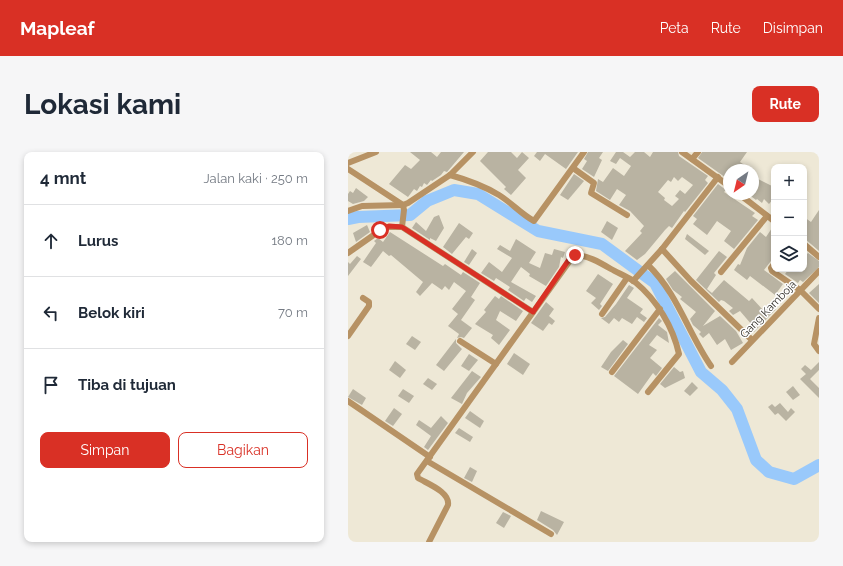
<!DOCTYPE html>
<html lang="id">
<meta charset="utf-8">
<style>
body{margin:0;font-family:Raleway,sans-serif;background:#f6f6f7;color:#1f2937}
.controls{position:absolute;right:12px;top:12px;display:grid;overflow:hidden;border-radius:8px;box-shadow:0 2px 6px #0003}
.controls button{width:36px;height:36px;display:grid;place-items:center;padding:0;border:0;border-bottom:1px solid #e0e1e3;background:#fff;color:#1f2937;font:20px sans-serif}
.compass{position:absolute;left:375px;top:12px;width:36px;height:36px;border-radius:50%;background:#fff;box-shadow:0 2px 6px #0003;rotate:215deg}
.stop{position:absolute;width:12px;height:12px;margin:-9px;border:3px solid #d93025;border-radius:50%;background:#fff}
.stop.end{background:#d93025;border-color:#fff;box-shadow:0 1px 4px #0008}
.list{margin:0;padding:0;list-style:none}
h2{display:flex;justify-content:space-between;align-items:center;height:52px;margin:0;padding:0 16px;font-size:17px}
h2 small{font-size:13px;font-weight:400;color:#747a83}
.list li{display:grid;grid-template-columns:26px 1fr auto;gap:12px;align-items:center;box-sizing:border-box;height:72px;padding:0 16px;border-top:1px solid #e0e1e3}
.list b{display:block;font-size:15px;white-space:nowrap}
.list em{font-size:13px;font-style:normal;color:#747a83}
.actions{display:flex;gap:8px;padding:12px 16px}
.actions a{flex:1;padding:9px 0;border:1px solid #d93025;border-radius:8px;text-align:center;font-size:14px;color:#d93025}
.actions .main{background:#d93025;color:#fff}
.icon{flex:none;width:22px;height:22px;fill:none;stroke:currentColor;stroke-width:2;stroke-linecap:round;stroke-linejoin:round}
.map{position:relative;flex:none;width:471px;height:390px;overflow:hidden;border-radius:8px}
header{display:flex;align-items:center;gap:24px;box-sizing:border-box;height:56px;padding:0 20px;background:#d93025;color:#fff}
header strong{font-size:19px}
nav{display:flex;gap:22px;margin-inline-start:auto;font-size:14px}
.intro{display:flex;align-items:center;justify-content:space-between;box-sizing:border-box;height:96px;padding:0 24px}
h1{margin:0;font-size:28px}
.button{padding:10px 18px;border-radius:8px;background:#d93025;color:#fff;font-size:14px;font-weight:700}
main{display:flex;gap:24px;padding:0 24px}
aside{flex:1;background:#fff;border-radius:8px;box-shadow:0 2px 6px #0003}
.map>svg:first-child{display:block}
</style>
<header>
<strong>Mapleaf</strong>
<nav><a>Peta</a><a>Rute</a><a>Disimpan</a></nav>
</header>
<div class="intro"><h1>Lokasi kami</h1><a class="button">Rute</a></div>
<main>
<aside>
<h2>4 mnt<small>Jalan kaki · 250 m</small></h2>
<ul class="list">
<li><svg class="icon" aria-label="ahead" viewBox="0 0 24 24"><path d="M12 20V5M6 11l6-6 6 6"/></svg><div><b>Lurus</b></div><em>180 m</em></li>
<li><svg class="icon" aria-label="left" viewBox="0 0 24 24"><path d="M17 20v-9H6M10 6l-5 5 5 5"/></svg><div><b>Belok kiri</b></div><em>70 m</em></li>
<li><svg class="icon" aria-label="arrive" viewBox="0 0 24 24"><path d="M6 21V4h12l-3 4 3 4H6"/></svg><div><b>Tiba di tujuan</b></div></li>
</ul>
<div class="actions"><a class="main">Simpan</a><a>Bagikan</a></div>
</aside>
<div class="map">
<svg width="471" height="390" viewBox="0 0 471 390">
<rect width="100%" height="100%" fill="#eee8d6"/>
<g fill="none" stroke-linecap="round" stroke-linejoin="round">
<path stroke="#99c9fb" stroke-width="12" d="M 0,67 L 10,65 L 62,63 L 79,49 L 106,38 L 130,42 L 190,79 L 254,92 L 307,131 L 353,220 L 374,238 L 389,257 L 408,308 L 421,320 L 446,327 L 471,313"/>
</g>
<g fill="#b9b3a2" fill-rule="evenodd">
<path d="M 62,0 L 83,0 L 89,5 L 93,0 L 116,0 L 99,20 L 96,19 L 93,23 L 84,29 L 83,28 L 79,33 L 76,31 L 74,35 L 72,34 L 69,39 L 66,37 L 60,45 L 41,32 L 57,13 L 63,17 L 72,8 Z"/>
<path d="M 140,0 L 163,0 L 169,6 L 174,0 L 181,6 L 170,18 L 178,26 L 163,43 L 156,37 L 158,35 L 132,9 Z"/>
<path d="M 189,0 L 230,0 L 218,17 L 197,2 L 192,9 L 186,4 Z"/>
<path d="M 240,0 L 255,0 L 251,6 L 254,8 L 246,25 L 234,17 L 239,9 L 236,7 Z"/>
<path d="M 268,0 L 275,0 L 282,5 L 287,0 L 296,0 L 302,5 L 305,0 L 330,0 L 331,4 L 360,24 L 357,28 L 360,31 L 337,60 L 336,59 L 324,76 L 321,74 L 317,78 L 297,102 L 289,108 L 277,99 L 294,81 L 292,79 L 296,74 L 282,59 L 271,53 L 278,43 L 269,37 L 262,48 L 248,39 L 250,27 L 255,30 L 265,16 L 276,24 L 283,14 L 272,6 L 268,12 L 262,9 ZM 326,25 L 330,29 L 334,25 L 345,33 L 337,42 L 332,38 L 327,44 L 331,47 L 324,54 L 316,48 L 317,46 L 310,40 L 320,28 L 323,30 Z"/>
<path d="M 354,0 L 399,0 L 392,10 L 404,18 L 381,18 L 381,28 L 350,6 Z"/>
<path d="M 226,22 L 236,29 L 220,48 L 212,43 Z"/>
<path d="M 408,26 L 426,35 L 426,46 L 421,52 L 416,47 L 414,51 L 409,47 L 408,48 L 400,42 L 405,42 L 405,31 Z"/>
<path d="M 370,32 L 378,38 L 376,40 L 407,61 L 404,64 L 410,68 L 386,97 L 376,89 L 383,79 L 369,69 L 359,83 L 345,72 L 349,67 L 345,64 Z"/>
<path d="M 8,36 L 20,45 L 16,49 L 5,52 L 0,49 L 0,42 L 2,39 L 5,41 Z"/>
<path d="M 471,58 L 471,99 L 456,86 L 456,65 L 463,70 Z"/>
<path d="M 91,63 L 96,76 L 88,89 L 82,86 L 82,88 L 64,76 L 68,70 L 78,79 L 86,65 Z"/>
<path d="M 259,69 L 270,76 L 264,88 L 253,80 Z"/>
<path d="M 111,71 L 125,81 L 121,87 L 118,85 L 104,102 L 95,95 Z"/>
<path d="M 19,73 L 22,80 L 8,90 L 5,81 Z"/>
<path d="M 426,73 L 426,105 L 416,118 L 435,132 L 427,143 L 402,124 L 399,128 L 386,118 L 390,112 L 392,113 L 399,96 L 412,80 L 418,85 Z"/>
<path d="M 42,80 L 95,114 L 97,112 L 113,123 L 115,120 L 132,131 L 123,145 L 127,148 L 113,168 L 124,176 L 116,186 L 113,185 L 109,186 L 111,182 L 100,174 L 110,162 L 104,157 L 118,139 L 106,130 L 101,138 L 97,134 L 94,138 L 84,131 L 72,144 L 68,140 L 75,130 L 43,103 L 41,104 L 35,99 L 23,115 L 15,110 L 28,91 L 26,89 L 30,86 L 35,90 Z"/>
<path d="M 339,82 L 361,99 L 357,103 L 337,87 Z"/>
<path d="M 168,87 L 188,100 L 181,111 L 192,116 L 197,101 L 204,103 L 206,97 L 217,100 L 215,106 L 213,105 L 211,115 L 198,134 L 181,124 L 182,122 L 173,115 L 163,130 L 188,144 L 184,150 L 178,146 L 176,149 L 160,138 L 162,135 L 148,126 L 146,129 L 133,121 L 141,110 L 154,120 L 164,106 L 149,97 L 152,93 L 162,99 Z"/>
<path d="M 124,97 L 129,101 L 121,113 L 116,110 Z"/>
<path d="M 371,99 L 379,105 L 366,121 L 368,123 L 359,137 L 364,141 L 376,128 L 401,149 L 404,146 L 415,158 L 422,151 L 428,157 L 406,180 L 402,176 L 404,173 L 392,159 L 385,163 L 381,159 L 385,156 L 376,149 L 373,148 L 371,150 L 348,128 Z"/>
<path d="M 460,101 L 471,109 L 471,115 L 455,130 L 452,128 L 450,131 L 437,122 L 441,117 L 456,117 L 456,105 Z"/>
<path d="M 9,104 L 13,107 L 0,124 L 0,110 L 2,112 Z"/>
<path d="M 327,119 L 367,159 L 355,174 L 372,164 L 388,179 L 395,191 L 383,198 L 377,187 L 369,193 L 361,181 L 355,186 L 351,182 L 353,180 L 345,173 L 342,167 L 348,160 L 332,147 L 334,145 L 325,138 L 318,127 Z"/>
<path d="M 250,122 L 265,132 L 252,152 L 254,154 L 251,158 L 243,151 L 248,146 L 238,139 Z"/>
<path d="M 471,132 L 471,151 L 461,141 Z"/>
<path d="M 281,133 L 286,136 L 279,146 L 295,157 L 292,161 L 299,166 L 296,170 L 289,165 L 284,172 L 274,166 L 271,170 L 266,166 L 261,172 L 253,166 L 257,165 L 268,152 Z"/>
<path d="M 147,144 L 151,147 L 153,144 L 175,159 L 168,169 L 152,159 L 148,168 L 162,178 L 151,193 L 143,186 L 145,183 L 127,172 L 138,160 L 136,158 Z"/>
<path d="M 198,150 L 206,157 L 201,164 L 207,169 L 204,173 L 201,171 L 195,179 L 183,171 Z"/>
<path d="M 311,166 L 314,169 L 310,173 L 319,180 L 321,191 L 309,183 L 301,193 L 309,198 L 302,206 L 314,216 L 308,224 L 305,221 L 290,242 L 266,224 Z"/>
<path d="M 64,184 L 73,190 L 67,198 L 58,192 Z"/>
<path d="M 108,187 L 108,191 L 114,197 L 96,219 L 88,213 Z"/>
<path d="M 275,188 L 280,192 L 260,219 L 253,215 L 263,200 Z"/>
<path d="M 166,201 L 182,212 L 175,223 L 159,212 Z"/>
<path d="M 121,202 L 130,208 L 121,219 L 113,214 Z"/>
<path d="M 47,209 L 58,218 L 52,226 L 41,218 Z"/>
<path d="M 471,210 L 471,218 L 462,227 L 471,236 L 471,246 L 452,227 L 458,222 L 453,217 L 457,213 L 463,218 Z"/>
<path d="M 326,215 L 332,220 L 335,219 L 337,226 L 317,236 L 312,232 Z"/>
<path d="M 124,219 L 133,225 L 119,241 L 114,252 L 103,246 Z"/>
<path d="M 80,226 L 89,232 L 84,238 L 75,232 Z"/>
<path d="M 344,230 L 350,236 L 342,244 L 336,239 Z"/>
<path d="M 445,234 L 452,243 L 445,248 L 438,240 Z"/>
<path d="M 5,237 L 18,246 L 14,253 L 0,245 Z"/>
<path d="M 55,237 L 66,244 L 61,251 L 50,244 Z"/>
<path d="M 432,251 L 440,260 L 443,256 L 447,260 L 438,269 L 430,261 L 427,263 L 420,255 L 424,252 L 427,255 Z"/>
<path d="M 46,256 L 54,262 L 45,274 L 37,269 Z"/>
<path d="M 122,259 L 136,269 L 132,276 L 117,266 Z"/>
<path d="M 93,264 L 100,271 L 80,298 L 76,295 L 83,284 L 68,273 L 71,268 L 83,276 Z"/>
<path d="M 111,276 L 125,285 L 122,290 L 107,281 Z"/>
<path d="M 122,315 L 129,319 L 124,330 L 116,326 Z"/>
<path d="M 193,359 L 216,370 L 209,383 L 205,378 L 189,368 Z"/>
<path d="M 155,360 L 163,364 L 156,376 L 148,371 Z"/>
</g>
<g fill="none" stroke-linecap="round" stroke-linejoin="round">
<g stroke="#b79264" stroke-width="6">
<path d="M 334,0 L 381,34"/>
<path d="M 344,7 L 350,0"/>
<path d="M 0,11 L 28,0"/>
<path d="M 225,16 L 246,31 L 243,41 L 279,63"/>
<path d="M 0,17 L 55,53 L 56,58 L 54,75"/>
<path d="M 102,23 C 120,28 136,34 151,43 C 164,51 173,62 186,69 L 236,0"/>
<path d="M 391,42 L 426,69"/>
<path d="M 0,59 L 14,54 L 55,53 L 60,51 L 102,23 L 125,0"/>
<path d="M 456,92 L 471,105"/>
<path d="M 314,97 L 343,129 L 404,188"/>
<path d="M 0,101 L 37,75 L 54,75 L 185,160"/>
<path d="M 426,112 L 423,116 L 424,119 L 452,138 L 471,157"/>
<path d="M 300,113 C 330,142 340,181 363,214"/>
<path d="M 373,120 L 419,64"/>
<path d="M 285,129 L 314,97 L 370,25"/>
<path d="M 254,162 L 279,126"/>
<path d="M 471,166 L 466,192 L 471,199"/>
<path d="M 0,184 L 21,154 L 21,150 L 15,146"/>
<path d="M 112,189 L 148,212"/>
<path d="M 384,210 L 471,119"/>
<path d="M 264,220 L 312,157"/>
<path d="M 0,249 L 82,305"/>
<path d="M 79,309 L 203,382"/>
<path d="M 81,390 L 100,353 C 102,340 80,332 70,326 L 69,322 L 226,103 C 239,103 251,110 263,117 C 270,121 280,125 287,130 C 309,148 325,175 331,202 L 300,240"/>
</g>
</g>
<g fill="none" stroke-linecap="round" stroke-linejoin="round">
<path stroke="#d93025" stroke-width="5" d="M 32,78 L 41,74 L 54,75 L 185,160 L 222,106 L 227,103"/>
</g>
<g text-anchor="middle" stroke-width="3" stroke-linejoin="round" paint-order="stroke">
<g font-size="11" fill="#2f2c25" stroke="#fff">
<text transform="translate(420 157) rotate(-46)" y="4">Gang Kamboja</text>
</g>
</g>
</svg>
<div class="controls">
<button>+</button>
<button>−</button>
<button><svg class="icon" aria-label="layers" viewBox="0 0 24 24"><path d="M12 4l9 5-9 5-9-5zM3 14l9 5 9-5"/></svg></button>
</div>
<svg class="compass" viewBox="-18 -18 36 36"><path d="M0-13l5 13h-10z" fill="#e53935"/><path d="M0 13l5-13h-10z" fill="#747a83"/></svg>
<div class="stop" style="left:32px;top:78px"></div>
<div class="stop end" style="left:227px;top:103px"></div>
</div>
</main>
